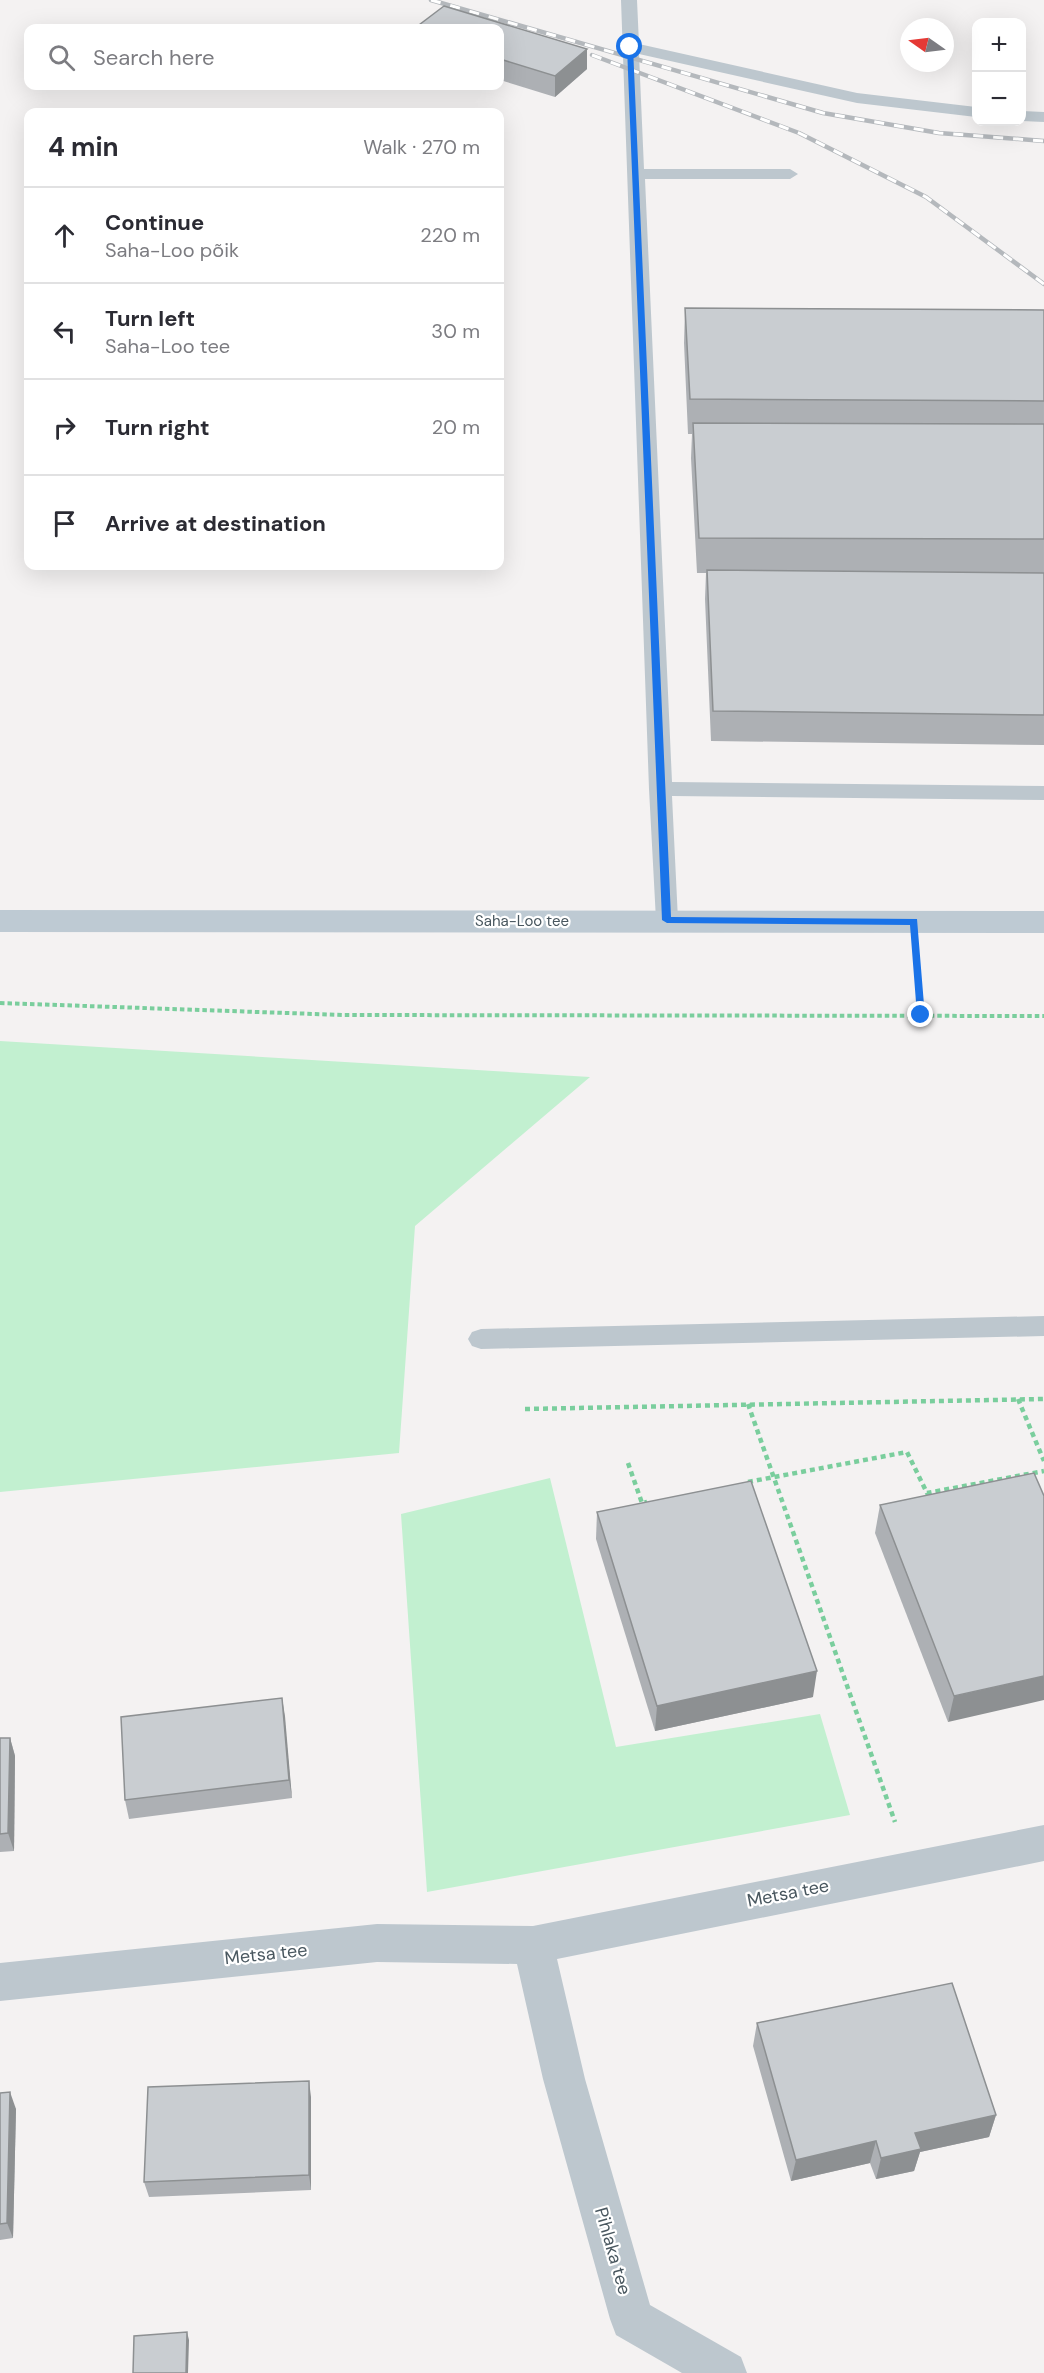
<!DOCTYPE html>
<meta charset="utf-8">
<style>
body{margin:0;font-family:"DM Sans",sans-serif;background:#f7f7f7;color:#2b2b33}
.controls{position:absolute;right:18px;top:18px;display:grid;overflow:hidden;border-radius:12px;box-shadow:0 6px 24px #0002}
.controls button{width:54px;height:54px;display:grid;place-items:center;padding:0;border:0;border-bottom:2px solid #e1e1e2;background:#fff;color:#2b2b33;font:30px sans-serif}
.compass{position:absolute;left:900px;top:18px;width:54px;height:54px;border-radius:50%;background:#fff;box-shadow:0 6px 24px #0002;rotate:284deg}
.stop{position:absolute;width:18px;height:18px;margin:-14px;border:4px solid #1a73e8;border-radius:50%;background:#fff}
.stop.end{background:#1a73e8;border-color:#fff;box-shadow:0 2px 6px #0008}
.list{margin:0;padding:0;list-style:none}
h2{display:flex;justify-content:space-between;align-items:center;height:78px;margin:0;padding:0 24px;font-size:26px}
h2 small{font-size:20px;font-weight:400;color:#7c7c81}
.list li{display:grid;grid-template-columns:39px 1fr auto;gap:18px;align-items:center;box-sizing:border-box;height:96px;padding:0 24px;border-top:2px solid #e1e1e2}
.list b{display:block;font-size:22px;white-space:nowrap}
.list p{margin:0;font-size:20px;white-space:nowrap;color:#7c7c81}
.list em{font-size:20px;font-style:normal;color:#7c7c81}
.icon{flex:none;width:33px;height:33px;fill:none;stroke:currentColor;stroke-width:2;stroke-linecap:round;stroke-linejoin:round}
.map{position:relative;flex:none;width:1044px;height:2373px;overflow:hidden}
.search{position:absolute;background:#fff;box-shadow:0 6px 24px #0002;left:24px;top:24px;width:480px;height:66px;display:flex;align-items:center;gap:15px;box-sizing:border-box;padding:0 21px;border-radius:12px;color:#7c7c81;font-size:22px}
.panel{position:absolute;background:#fff;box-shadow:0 6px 24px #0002;left:24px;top:108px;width:480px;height:462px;border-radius:12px}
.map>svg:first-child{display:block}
</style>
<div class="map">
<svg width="1044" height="2373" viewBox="0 0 1044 2373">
<rect width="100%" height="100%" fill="#f4f2f2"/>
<g fill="#c2f0d0">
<path d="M 0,1041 L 590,1077 L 415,1226 L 399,1453 L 0,1492 Z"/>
<path d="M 550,1478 L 616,1747 L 820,1714 L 850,1815 L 427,1892 L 401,1514 Z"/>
</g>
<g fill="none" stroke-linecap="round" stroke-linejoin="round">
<g stroke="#7ace9d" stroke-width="4" stroke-dasharray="4.5 3" stroke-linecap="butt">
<path d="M 917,965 L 921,1015"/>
<path d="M 0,1003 L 344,1015 L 1044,1016"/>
</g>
<g stroke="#7ace9d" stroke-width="4.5" stroke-dasharray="5 4" stroke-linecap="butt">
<path d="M 1018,1399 L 1044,1461"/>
<path d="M 748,1404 L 895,1822"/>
<path d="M 525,1409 L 1044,1399"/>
<path d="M 628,1463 L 642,1503 L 647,1502"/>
<path d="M 748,1482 L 907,1452 L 927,1493 L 1044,1471"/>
</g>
<g fill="#bdc7ce" fill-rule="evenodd">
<path d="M 621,0 L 637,0 L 639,44 L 857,93 L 976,107 L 976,117 L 857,103 L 639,54 L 644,169 L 790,169 L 798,174 L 790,179 L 645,179 L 672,782 L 1044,786 L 1044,800 L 672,796 L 678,920 L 675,925 L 667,928 L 659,925 L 656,920 L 649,789 Z"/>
<path d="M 1022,111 L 1044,112 L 1044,122 L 1022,121 Z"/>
<path d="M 1044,1316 L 1044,1336 L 481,1349 L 472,1346 L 468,1339 L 472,1332 L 481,1329 Z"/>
</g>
<path fill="#bdc7ce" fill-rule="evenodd" d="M 1044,1825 L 1044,1861 L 557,1959 L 585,2079 L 650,2305 L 741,2357 L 747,2373 L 682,2373 L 616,2335 L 610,2319 L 543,2079 L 517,1964 L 377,1962 L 0,2001 L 0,1963 L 377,1924 L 533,1926 Z"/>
<path fill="#becad3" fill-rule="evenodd" d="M 0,910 L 1044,911 L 1044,933 L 0,932 Z"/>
<g stroke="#b4b8bc" stroke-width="4.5">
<g id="rail">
<path d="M 431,0 L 823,113 L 939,133 L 1044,141"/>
<path d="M 592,55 L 799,133 L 926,197 L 1044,284"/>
</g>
</g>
<use href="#rail" stroke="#fff" stroke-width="3" stroke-dasharray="10" stroke-linecap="butt"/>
</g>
<g fill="#adb0b4">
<path d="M 500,28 L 587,69 L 555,97 L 500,80 Z"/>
<path d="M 685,308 L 1044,310 L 1044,745 L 711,741 L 705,599 L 706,573 L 697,573 L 691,458 L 692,434 L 688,434 L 684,343 Z"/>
<path d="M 1034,1473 L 948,1722 L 875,1533 L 880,1505 Z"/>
<path d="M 597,1512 L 813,1697 L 655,1731 L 596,1539 Z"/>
<path d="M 282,1698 L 292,1798 L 129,1819 L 125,1800 Z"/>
<path d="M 0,1738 L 10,1738 L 15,1756 L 14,1851 L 0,1852 Z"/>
<path d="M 757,2023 L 996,2115 L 989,2137 L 920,2152 L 914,2171 L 876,2179 L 870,2163 L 791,2181 L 753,2046 Z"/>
<path d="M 0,2093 L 16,2109 L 13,2238 L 0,2240 Z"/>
<path d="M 311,2097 L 311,2190 L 149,2197 L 144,2182 Z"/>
</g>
<g fill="#8d9092">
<path d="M 587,49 L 587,69 L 555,97 L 555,76 Z"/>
<path d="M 817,1671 L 813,1697 L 655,1731 L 657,1706 Z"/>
<path d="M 1044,1676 L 1044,1700 L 948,1722 L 954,1696 Z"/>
<path d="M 282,1698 L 285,1716 L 292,1798 L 289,1780 Z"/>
<path d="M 10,1738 L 15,1756 L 14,1851 L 8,1833 Z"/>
<path d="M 309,2081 L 311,2097 L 311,2190 L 309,2175 Z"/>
<path d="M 10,2092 L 16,2109 L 13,2238 L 7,2223 Z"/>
<path d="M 996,2115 L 989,2137 L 920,2152 L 914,2171 L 876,2179 L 881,2158 L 915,2133 Z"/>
<path d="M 876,2141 L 870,2163 L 791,2181 L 796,2160 Z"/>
<path d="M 187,2332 L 189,2340 L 188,2373 L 186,2373 Z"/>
</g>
<g fill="#c9cdd1" stroke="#8d9092" stroke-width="1.5">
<path d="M 444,6 L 587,49 L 555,76 L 500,59 L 500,28 L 415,28 Z"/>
<path d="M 685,308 L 1044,310 L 1044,401 L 690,399 Z"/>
<path d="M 693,423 L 1044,424 L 1044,539 L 699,538 Z"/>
<path d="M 707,570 L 1044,573 L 1044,715 L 713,711 Z"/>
<path d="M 1034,1473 L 1044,1496 L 1044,1676 L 954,1696 L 880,1505 Z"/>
<path d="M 751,1481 L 817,1671 L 657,1706 L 597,1512 Z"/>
<path d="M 282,1698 L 289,1780 L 125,1800 L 121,1717 Z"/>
<path d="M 0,1738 L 10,1738 L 8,1833 L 0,1834 Z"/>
<path d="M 952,1983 L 996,2115 L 915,2133 L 921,2149 L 881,2158 L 876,2141 L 796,2160 L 757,2023 Z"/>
<path d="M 309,2081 L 309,2175 L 144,2182 L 148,2087 Z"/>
<path d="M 10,2092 L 7,2223 L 0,2224 L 0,2093 Z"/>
<path d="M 187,2332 L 186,2373 L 133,2373 L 134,2336 Z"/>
</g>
<path fill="#1a73e8" d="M 630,45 L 633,47 L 671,917 L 917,919 L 925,1017 L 921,1018 L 917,1015 L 910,925 L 667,923 L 662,920 L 627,47 Z"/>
<g text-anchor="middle" stroke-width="4.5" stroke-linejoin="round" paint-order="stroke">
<g font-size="15" fill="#49575f" stroke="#fff">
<text x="522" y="926">Saha-Loo tee</text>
</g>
<g font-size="18" fill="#49575f" stroke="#fff">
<text transform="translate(788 1893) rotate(-11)" y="6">Metsa tee</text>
<text transform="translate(266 1954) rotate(-6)" y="6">Metsa tee</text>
<text transform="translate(613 2251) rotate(74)" y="6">Pihlaka tee</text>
</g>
</g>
</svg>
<div class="controls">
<button>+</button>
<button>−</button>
</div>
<svg class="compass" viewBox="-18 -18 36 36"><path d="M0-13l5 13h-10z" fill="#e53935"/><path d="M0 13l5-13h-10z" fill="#7c7c81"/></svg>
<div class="stop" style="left:630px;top:47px"></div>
<div class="stop end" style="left:921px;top:1015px"></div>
<div class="search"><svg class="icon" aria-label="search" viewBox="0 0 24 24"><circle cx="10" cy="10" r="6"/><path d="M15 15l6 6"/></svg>Search here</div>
<section class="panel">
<h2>4 min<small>Walk · 270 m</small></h2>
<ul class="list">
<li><svg class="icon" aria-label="ahead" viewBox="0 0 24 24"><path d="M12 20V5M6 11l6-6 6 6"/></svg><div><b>Continue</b><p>Saha-Loo põik</p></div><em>220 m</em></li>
<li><svg class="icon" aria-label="left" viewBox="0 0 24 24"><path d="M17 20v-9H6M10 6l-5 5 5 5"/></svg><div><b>Turn left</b><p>Saha-Loo tee</p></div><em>30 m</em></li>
<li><svg class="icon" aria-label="right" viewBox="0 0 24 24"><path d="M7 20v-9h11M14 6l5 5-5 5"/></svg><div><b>Turn right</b></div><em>20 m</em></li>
<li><svg class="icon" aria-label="arrive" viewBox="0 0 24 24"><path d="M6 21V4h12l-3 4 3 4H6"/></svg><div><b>Arrive at destination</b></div></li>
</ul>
</section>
</div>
